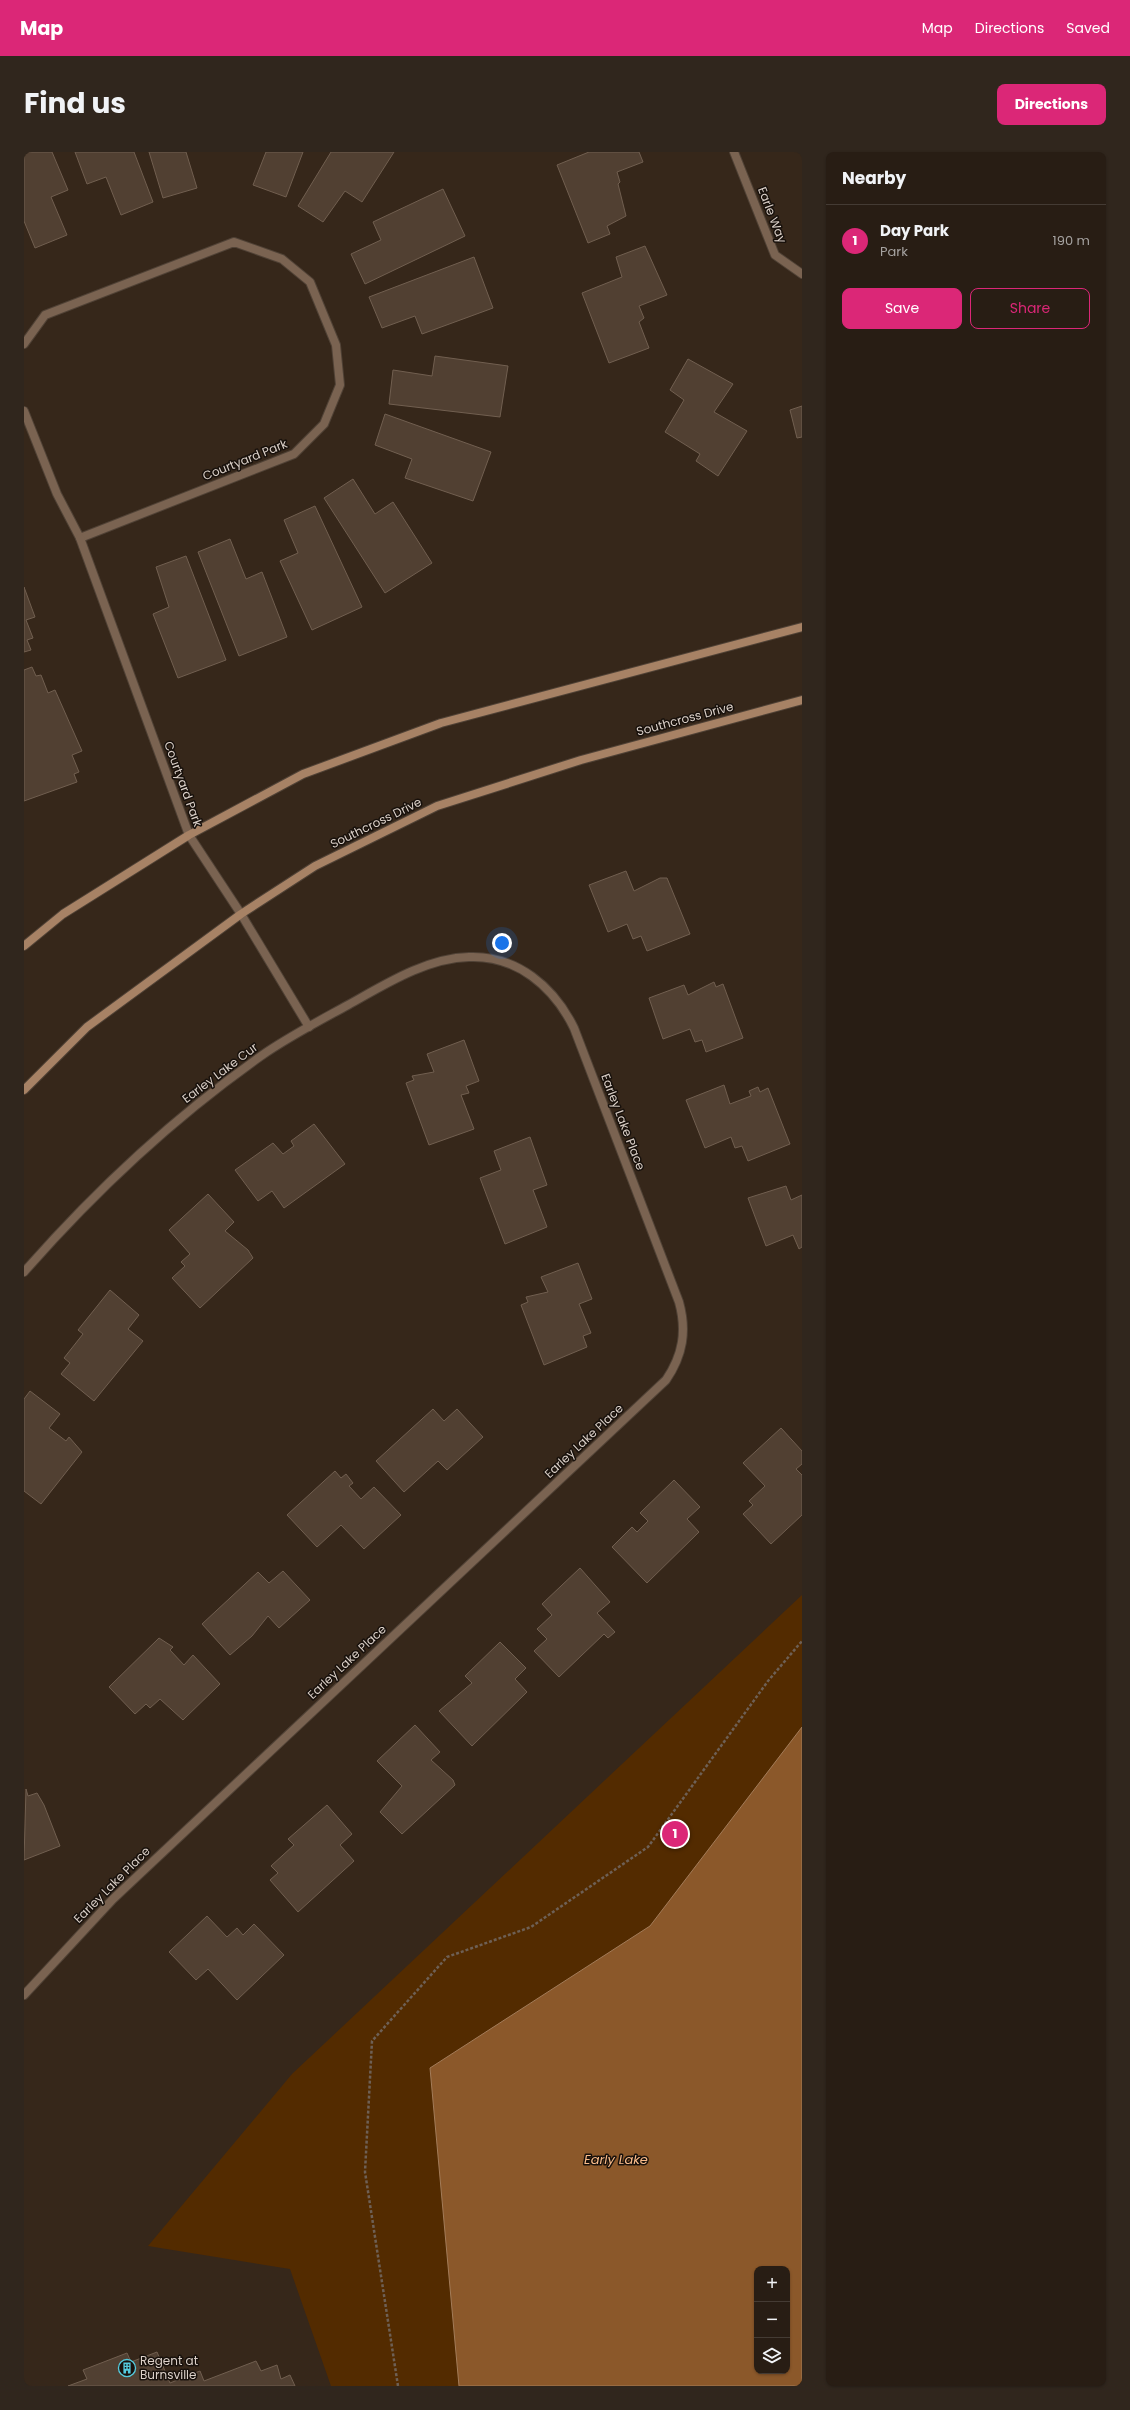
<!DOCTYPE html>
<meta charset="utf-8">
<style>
body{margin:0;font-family:Poppins,sans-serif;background:#30261d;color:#f1f3f6}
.controls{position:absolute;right:12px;bottom:12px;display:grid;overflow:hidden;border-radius:8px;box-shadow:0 1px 3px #0004}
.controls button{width:36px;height:36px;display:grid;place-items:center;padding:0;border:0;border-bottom:1px solid #443b34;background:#281d14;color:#f1f3f6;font:20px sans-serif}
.you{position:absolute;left:478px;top:791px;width:14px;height:14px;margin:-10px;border:3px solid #fff;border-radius:50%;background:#1a73e8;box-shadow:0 0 0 6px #1a73e833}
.badge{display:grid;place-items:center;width:26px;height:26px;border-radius:50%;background:#db2777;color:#fff;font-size:13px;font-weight:700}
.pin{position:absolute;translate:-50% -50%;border:2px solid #fff;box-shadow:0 1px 4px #0006}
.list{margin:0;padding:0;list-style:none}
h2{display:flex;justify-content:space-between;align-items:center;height:52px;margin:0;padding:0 16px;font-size:17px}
h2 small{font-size:13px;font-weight:400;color:#a5a2a0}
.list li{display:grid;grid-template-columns:26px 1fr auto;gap:12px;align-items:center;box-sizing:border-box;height:72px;padding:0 16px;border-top:1px solid #443b34}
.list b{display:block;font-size:15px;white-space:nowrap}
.list p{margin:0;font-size:13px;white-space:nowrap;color:#a5a2a0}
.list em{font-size:13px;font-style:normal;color:#a5a2a0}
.actions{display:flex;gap:8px;padding:12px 16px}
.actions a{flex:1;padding:9px 0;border:1px solid #db2777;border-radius:8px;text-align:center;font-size:14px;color:#db2777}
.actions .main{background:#db2777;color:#fff}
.icon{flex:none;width:22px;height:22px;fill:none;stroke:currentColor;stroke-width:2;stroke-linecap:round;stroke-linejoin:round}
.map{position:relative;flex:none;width:778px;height:2234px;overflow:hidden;border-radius:8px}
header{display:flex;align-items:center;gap:24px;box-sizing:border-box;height:56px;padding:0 20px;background:#db2777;color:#fff}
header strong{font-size:19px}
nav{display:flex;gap:22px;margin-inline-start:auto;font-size:14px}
.intro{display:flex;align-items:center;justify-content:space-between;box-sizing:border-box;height:96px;padding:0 24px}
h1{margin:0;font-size:28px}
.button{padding:10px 18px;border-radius:8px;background:#db2777;color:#fff;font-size:14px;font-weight:700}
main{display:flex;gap:24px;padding:0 24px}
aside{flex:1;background:#281d14;border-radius:8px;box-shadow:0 1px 3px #0004}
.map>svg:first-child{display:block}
</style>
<header>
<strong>Map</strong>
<nav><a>Map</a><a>Directions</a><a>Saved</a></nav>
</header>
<div class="intro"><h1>Find us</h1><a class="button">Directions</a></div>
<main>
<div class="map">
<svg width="778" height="2234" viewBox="0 0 778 2234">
<rect width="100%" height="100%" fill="#36271a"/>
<path fill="#532b00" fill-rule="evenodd" d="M 778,1443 L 778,2234 L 307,2234 L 266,2117 L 124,2094 L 268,1922 ZM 733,2117 L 763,2117 L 763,2219 L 733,2219 Z"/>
<path fill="#8b582a" stroke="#a37c59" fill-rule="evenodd" d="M 778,1575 L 778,2234 L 435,2234 L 406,1916 L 626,1774 ZM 733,2117 L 763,2117 L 763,2219 L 733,2219 Z"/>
<g fill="#514032" stroke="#715f50">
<path d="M 0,0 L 28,0 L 44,38 L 27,45 L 43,83 L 11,96 L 0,69 Z"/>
<path d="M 51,0 L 110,0 L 129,50 L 97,63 L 82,25 L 63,32 Z"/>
<path d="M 125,0 L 162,0 L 173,36 L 139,46 Z"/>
<path d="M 242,0 L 279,0 L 262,45 L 229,33 Z"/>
<path d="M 307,0 L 370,0 L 338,50 L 321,39 L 299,70 L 274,54 Z"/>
<path d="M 565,0 L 615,0 L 619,10 L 593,20 L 596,30 L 594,32 L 602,64 L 583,74 L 586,82 L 564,91 L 533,13 Z"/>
<path d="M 419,37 L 441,84 L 341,132 L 327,102 L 357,88 L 349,70 Z"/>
<path d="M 621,94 L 643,143 L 615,154 L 620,166 L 615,170 L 625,196 L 585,211 L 558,141 L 598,125 L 592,105 Z"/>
<path d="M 450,105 L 469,156 L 398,182 L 391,164 L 358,176 L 345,145 Z"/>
<path d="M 411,204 L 484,214 L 476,265 L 365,252 L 369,218 L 408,224 Z"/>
<path d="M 664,207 L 709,232 L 690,260 L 723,279 L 694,324 L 672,309 L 676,302 L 641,280 L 660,248 L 646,238 Z"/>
<path d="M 778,254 L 778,285 L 773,286 L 766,258 Z"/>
<path d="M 361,262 L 467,300 L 449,349 L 381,326 L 388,307 L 351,293 Z"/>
<path d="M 329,327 L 351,362 L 369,350 L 408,411 L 361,441 L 300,346 Z"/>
<path d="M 291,354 L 338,455 L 288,478 L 256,409 L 274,401 L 260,368 Z"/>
<path d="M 206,387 L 222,427 L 238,420 L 263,485 L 215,504 L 174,400 Z"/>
<path d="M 162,404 L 202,508 L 154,526 L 129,462 L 145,455 L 132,415 Z"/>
<path d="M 0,435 L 11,465 L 2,468 L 9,486 L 3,488 L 7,498 L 0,500 Z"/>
<path d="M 8,515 L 12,524 L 17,523 L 24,541 L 31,538 L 58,599 L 48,603 L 55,620 L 50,622 L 53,630 L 0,649 L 0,518 Z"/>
<path d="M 602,719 L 610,739 L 636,726 L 643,726 L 666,782 L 623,799 L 617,784 L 609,787 L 603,772 L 584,780 L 565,733 Z"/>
<path d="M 690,830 L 692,835 L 699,832 L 719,886 L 682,900 L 678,888 L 671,890 L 666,877 L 639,887 L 625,846 L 660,833 L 664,843 Z"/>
<path d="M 440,888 L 455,929 L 442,934 L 445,941 L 437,943 L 450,977 L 405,993 L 382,931 L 390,928 L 388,924 L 410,920 L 403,902 Z"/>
<path d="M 700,933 L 706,952 L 727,944 L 725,939 L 734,935 L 736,940 L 744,936 L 766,992 L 724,1009 L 718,994 L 711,996 L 707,985 L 681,996 L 662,948 Z"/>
<path d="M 290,972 L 321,1012 L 260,1056 L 248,1039 L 234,1049 L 211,1018 L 249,991 L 259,1002 L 270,994 L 267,989 Z"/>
<path d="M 506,985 L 523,1033 L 509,1038 L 523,1075 L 481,1092 L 456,1026 L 477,1018 L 470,999 Z"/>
<path d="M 762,1034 L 767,1048 L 778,1043 L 778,1095 L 775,1097 L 769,1083 L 742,1094 L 724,1046 Z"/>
<path d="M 184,1042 L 210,1070 L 201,1079 L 224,1098 L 229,1106 L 176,1156 L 148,1126 L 161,1114 L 157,1110 L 166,1102 L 145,1078 Z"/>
<path d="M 554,1111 L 568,1147 L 555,1152 L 567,1181 L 559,1184 L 563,1195 L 520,1213 L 497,1153 L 504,1150 L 502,1145 L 524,1140 L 517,1125 Z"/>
<path d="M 86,1138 L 115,1163 L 104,1177 L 119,1189 L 70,1249 L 37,1222 L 46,1211 L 40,1206 L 59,1182 L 54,1178 Z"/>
<path d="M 6,1239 L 36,1262 L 25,1276 L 42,1289 L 45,1285 L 58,1300 L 17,1352 L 0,1339 L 0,1247 Z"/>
<path d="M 409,1257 L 420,1269 L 433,1257 L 459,1285 L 423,1318 L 414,1309 L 380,1340 L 352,1309 Z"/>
<path d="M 757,1276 L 778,1299 L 778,1312 L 772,1317 L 778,1323 L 778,1363 L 747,1392 L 719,1362 L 729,1353 L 725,1349 L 741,1334 L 719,1311 Z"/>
<path d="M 311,1319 L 317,1326 L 322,1322 L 329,1331 L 325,1334 L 337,1347 L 350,1335 L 377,1363 L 340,1397 L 317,1373 L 293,1395 L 263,1363 Z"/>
<path d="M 650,1328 L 676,1355 L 663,1367 L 675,1380 L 623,1431 L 588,1395 L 608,1375 L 613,1380 L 624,1369 L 616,1361 Z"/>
<path d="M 556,1416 L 586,1450 L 573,1461 L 591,1480 L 584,1486 L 580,1482 L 535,1525 L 510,1499 L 523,1487 L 513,1477 L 528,1463 L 518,1452 Z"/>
<path d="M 259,1419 L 286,1448 L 255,1476 L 244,1464 L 228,1484 L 206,1503 L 178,1472 L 234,1420 L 245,1431 Z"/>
<path d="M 135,1486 L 149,1495 L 146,1498 L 160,1513 L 169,1503 L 196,1532 L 159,1568 L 136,1547 L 126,1556 L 122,1552 L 111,1562 L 85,1535 Z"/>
<path d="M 476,1490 L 502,1516 L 491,1527 L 503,1540 L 448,1594 L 415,1559 L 448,1531 L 441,1524 Z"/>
<path d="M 391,1573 L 416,1600 L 407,1608 L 429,1628 L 431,1633 L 378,1682 L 356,1660 L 378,1634 L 353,1609 Z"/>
<path d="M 2,1637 L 4,1644 L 13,1641 L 20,1653 L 36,1694 L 0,1708 Z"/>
<path d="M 303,1653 L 328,1682 L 316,1693 L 330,1709 L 274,1760 L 246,1728 L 254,1721 L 247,1714 L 270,1693 L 264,1687 Z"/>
<path d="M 183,1764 L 203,1785 L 213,1776 L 219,1783 L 230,1772 L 260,1803 L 213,1848 L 184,1817 L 172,1828 L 145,1800 Z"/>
<path d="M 133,2200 L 146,2231 L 176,2219 L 180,2229 L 232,2209 L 237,2219 L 253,2213 L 257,2227 L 266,2223 L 271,2234 L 44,2234 L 63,2227 L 59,2218 L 103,2201 L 107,2210 Z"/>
</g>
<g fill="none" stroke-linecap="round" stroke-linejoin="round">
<g stroke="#504236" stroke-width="10">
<g id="street">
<path d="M 710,0 L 751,103 L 778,122"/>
<path d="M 0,192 L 21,163 L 210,90 L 258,107 L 286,130 L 312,193 L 316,233 L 300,272 L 270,302 L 56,386 L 33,342 L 0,259"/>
<path d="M 56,386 L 165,683 L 217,762 L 285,875"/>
<path d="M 0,1120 C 71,1039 149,966 237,904 C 264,885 295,869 324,853 C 360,833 402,806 445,805 C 493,803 530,835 550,876 L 655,1150 C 663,1179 659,1203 642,1228 L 89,1747 L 0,1843"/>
</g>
</g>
<g stroke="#504236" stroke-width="10">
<g id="secondary">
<path d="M 0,794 L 39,762 L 165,683 L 279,622 L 417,571 L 778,475"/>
<path d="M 0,938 L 63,875 L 217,762 L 291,714 L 413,654 L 557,608 L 778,548"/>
</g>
</g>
<path stroke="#6e6055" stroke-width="2.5" stroke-dasharray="3 2" stroke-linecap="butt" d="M 374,2234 L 341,2020 L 348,1889 L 423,1805 L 507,1775 L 624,1695 L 744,1529 L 778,1489"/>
<use href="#street" stroke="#7a6351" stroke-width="8"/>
<use href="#secondary" stroke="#a78265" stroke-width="8"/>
</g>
<defs>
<g id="building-ring" transform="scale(0.9)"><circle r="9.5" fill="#18110c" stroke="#54cadd" stroke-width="1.5"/><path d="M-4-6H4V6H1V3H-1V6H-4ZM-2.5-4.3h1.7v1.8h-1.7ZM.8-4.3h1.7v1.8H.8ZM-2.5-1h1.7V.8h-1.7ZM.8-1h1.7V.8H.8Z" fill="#54cadd"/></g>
</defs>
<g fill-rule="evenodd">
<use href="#building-ring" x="103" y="2216"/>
</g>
<g text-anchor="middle" stroke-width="3" stroke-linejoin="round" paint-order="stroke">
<g font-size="12" fill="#dbd0c8" stroke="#18110c">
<text transform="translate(748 63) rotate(69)" y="4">Earle Way</text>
<text transform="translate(221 308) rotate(-22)" y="4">Courtyard Park</text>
<text transform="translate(661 567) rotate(-15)" y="4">Southcross Drive</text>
<text transform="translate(159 632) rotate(70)" y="4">Courtyard Park</text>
<text transform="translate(352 671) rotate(-26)" y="4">Southcross Drive</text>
<text transform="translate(196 921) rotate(-37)" y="4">Earley Lake Cur</text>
<text transform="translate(599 970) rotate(69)" y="4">Earley Lake Place</text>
<text transform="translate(560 1289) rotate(-43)" y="4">Earley Lake Place</text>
<text transform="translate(323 1510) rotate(-43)" y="4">Earley Lake Place</text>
<text transform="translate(88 1733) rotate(-45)" y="4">Earley Lake Place</text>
</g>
<g font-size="12" fill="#dbd0c8" stroke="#18110c" text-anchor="start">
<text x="116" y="2213">Regent at<tspan x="116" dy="14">Burnsville</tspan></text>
</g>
<g font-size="13" font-style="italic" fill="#fabc8a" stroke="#18110c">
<text x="592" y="2012">Early Lake</text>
</g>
</g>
</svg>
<div class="controls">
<button>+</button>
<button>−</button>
<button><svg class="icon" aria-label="layers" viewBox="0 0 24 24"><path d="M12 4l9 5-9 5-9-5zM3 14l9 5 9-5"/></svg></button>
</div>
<div class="you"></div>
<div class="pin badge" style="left:651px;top:1682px">1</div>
</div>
<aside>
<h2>Nearby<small></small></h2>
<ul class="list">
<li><span class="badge">1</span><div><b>Day Park</b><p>Park</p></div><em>190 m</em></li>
</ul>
<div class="actions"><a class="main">Save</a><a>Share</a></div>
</aside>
</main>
